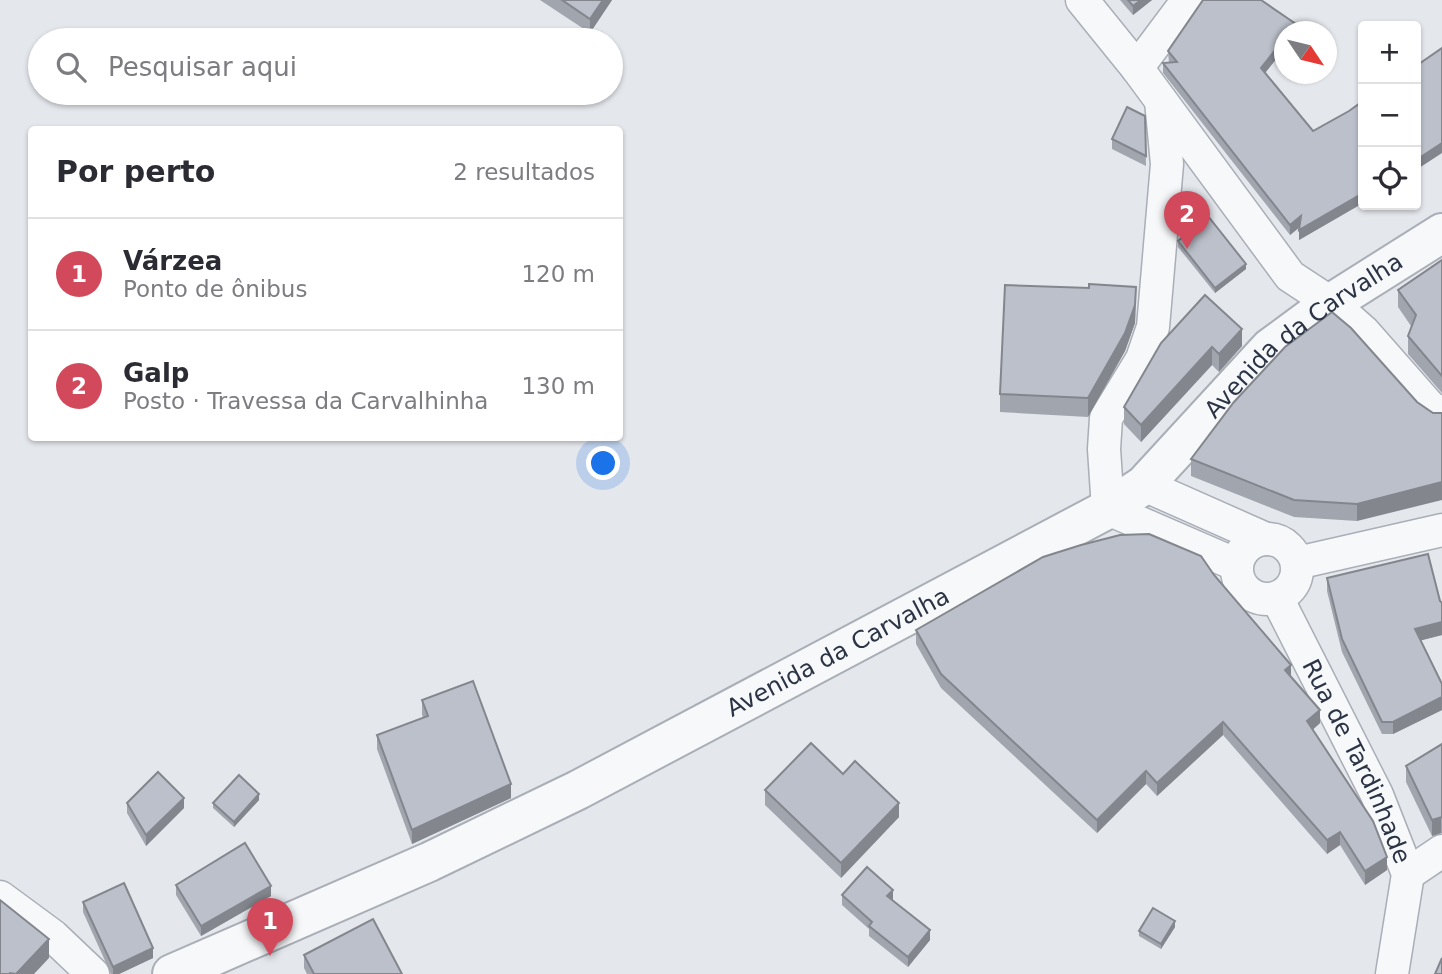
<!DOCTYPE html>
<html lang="pt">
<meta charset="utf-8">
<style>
body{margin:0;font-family:"DejaVu Sans",sans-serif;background:#f2f2f3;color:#2b2b33}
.controls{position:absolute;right:21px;top:21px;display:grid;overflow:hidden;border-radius:7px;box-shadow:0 2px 5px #0004}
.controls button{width:63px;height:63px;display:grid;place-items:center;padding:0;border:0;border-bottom:2px solid #e1e1e2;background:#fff;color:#2b2b33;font:35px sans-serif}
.compass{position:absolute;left:1274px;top:21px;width:63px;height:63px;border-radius:50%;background:#fff;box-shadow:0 2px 5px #0004;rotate:125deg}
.you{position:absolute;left:604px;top:464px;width:24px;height:24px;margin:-18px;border:5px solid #fff;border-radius:50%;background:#1a73e8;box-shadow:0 0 0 10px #1a73e833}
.badge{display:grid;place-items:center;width:46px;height:46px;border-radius:50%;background:#d1495b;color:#fff;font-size:23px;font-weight:700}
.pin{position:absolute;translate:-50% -58px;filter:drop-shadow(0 2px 4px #0008)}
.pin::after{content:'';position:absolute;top:37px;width:24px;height:21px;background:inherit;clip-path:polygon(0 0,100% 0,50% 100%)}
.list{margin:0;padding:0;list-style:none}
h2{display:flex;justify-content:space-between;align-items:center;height:91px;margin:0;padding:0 28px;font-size:30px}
h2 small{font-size:23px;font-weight:400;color:#7c7c81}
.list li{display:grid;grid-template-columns:46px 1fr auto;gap:21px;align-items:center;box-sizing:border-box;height:112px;padding:0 28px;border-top:2px solid #e1e1e2}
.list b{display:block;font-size:26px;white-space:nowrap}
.list p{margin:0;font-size:23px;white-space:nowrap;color:#7c7c81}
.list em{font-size:23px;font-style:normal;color:#7c7c81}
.icon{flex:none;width:38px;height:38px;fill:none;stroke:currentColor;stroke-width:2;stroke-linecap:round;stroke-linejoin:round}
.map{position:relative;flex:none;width:1442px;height:974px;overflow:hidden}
.search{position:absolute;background:#fff;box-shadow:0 2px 5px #0004;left:28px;top:28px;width:595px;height:77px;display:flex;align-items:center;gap:18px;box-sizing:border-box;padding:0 24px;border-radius:38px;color:#7c7c81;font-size:26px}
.panel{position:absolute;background:#fff;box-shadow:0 2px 5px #0004;left:28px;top:126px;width:595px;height:315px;border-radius:7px}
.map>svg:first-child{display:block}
</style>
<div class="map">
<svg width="1442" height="974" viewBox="0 0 1442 974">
<rect width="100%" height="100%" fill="#e4e7ec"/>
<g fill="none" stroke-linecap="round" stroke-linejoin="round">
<g stroke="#a9aeb7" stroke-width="35">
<g id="minor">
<path d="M 1082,0 L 1137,68 L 1290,276 L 1331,303 L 1364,332 L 1430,407 L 1442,414"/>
<path d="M 1137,68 L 1188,0"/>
<path d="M 1161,101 L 1167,164 L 1153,327 L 1142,359 L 1106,418 L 1104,449 L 1108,509 L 1237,565"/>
<path d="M 1144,485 L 1266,539"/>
<circle cx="1267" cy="569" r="30"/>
<path d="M 1297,563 L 1442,530"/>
<path id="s1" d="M 1277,598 L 1377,795 L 1408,874 L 1392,974"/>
<path d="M 1408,874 L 1442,851"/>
<path d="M 0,897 L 53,936 L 93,974"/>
</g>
</g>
<g stroke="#a9aeb7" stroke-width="42">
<g id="tertiary">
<path id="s2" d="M 172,974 L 429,862 L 578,790 L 1108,509 L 1144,485 L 1270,348 L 1331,303 L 1442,233"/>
</g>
</g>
<use href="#minor" stroke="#f7f8fa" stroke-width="32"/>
<use href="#tertiary" stroke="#f7f8fa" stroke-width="38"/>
</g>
<g fill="#a1a5ae">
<path d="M 540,0 L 612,0 L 590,33 Z"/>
<path d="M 1120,0 L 1152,0 L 1133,15 Z"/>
<path d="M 1203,0 L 1261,0 L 1296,24 L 1296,32 L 1284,32 L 1284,49 L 1265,73 L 1313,131 L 1349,111 L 1363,101 L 1363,203 L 1299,240 L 1300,227 L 1290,235 L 1163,73 L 1163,63 L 1169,63 L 1168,51 Z"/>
<path d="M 1145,116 L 1146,166 L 1112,149 L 1112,139 Z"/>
<path d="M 1178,241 L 1246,269 L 1215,293 L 1178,247 Z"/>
<path d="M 1442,260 L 1442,393 L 1408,354 L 1408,336 L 1411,326 L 1398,307 L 1398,290 Z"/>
<path d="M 1136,306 L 1135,323 L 1125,351 L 1088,417 L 1000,412 L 1000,394 Z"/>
<path d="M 1161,343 L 1242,346 L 1219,372 L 1212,365 L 1141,442 L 1124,424 L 1124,407 Z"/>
<path d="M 1417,402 L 1433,413 L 1357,521 L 1294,517 L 1191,476 L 1191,459 Z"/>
<path d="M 1214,575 L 1291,678 L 1320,723 L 1312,730 L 1387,870 L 1365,885 L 1340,845 L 1327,854 L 1223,735 L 1157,796 L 1146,784 L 1097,833 L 941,688 L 916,644 L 916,630 Z"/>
<path d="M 1327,578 L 1440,601 L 1442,603 L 1442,635 L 1421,640 L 1442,684 L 1442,710 L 1393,734 L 1382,734 L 1342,652 L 1327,591 Z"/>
<path d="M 422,700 L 511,798 L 412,844 L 377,749 L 377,735 L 423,718 L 422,714 Z"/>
<path d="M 1442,744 L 1442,833 L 1432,836 L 1406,782 L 1406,766 Z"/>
<path d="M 843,774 L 899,817 L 841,878 L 765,805 L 765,790 Z"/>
<path d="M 259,800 L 234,827 L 213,808 L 213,803 Z"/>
<path d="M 127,803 L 184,808 L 146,846 L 127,813 Z"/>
<path d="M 176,885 L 271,896 L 201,936 L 176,895 Z"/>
<path d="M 842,895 L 893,900 L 930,940 L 908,967 L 869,936 L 869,929 L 842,905 Z"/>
<path d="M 83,902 L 153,958 L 119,974 L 111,974 L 83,912 Z"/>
<path d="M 1175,927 L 1161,949 L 1139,936 L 1139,931 Z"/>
<path d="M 304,955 L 402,974 L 307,974 L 304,968 Z"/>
</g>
<g fill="#83868d">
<path d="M 603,0 L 612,0 L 590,33 L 590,19 Z"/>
<path d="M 1141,0 L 1152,0 L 1133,15 L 1133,6 Z"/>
<path d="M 1296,24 L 1296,32 L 1291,32 Z"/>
<path d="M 1284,39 L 1284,49 L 1261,78 L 1261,68 Z"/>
<path d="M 1442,143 L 1442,153 L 1416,170 L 1416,160 Z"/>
<path d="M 1363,193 L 1363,203 L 1299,240 L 1299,230 Z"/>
<path d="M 1301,216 L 1301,226 L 1290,235 L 1290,225 Z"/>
<path d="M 1246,264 L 1246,269 L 1215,293 L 1215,288 Z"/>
<path d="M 1136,287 L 1135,323 L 1125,351 L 1088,417 L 1088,398 Z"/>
<path d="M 1242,329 L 1242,346 L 1219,372 L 1219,354 Z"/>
<path d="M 1212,347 L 1212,365 L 1141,442 L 1141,425 Z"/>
<path d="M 1442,482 L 1442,500 L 1357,521 L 1357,504 Z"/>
<path d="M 1442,622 L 1442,635 L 1415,642 L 1415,629 Z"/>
<path d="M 1291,665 L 1291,678 L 1285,670 Z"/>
<path d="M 1442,697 L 1442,710 L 1393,734 L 1393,722 Z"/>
<path d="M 1320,710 L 1320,723 L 1307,735 L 1307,721 Z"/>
<path d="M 1223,722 L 1223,735 L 1157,796 L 1157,783 Z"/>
<path d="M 1146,771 L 1146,784 L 1097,833 L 1097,820 Z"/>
<path d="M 511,784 L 511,798 L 412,844 L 412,830 Z"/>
<path d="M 259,794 L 259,800 L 234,827 L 234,822 Z"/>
<path d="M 184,798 L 184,808 L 146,846 L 146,835 Z"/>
<path d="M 899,803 L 899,817 L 841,878 L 841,863 Z"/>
<path d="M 1441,817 L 1441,833 L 1432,836 L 1432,820 Z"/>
<path d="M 1340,832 L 1340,845 L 1327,854 L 1327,840 Z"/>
<path d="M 1387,857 L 1387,870 L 1365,885 L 1365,871 Z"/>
<path d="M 271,886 L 271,896 L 201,936 L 201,926 Z"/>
<path d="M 893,890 L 893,900 L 887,906 L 887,896 Z"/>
<path d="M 1175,921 L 1175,927 L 1161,949 L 1161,944 Z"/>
<path d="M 930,930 L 930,940 L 908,967 L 908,957 Z"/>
<path d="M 49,939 L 49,958 L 34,974 L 16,974 Z"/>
<path d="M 153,948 L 153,958 L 119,974 L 113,974 L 113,967 Z"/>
</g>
<g fill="#bbc0ca" stroke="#83868d" stroke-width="2">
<path d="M 562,0 L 603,0 L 590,19 Z"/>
<path d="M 1128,0 L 1141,0 L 1133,6 Z"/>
<path d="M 1203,0 L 1261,0 L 1296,24 L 1291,32 L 1284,32 L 1284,39 L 1261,68 L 1313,131 L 1349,111 L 1363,101 L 1363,193 L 1299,230 L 1301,216 L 1290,225 L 1163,63 L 1177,62 L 1168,51 Z"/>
<path d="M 1442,48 L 1442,143 L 1416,160 L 1416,66 Z"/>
<path d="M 1127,107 L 1145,116 L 1146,156 L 1112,139 Z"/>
<path d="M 1208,216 L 1246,264 L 1215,288 L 1178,241 Z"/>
<path d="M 1442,260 L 1442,376 L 1408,336 L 1416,315 L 1398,290 Z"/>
<path d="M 1089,284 L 1136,287 L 1135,305 L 1125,333 L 1088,398 L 1000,394 L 1005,285 L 1089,288 Z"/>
<path d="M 1205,295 L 1242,329 L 1219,354 L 1212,347 L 1141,425 L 1124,407 L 1161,343 Z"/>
<path d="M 1332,312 L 1351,328 L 1417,402 L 1433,413 L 1442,413 L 1442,482 L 1357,504 L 1294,500 L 1191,459 L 1234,402 L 1285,347 Z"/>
<path d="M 1149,534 L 1201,556 L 1214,575 L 1291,665 L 1285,670 L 1320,710 L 1307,721 L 1373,821 L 1387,857 L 1365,871 L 1340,832 L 1327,840 L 1223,722 L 1157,783 L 1146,771 L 1097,820 L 941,674 L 916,630 L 1043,557 L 1081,545 L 1120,535 Z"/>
<path d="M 1428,554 L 1440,601 L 1442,603 L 1442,622 L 1415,629 L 1442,684 L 1442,697 L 1393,722 L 1382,722 L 1342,639 L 1327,578 Z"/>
<path d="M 473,681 L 511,784 L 412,830 L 377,735 L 428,716 L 422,700 Z"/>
<path d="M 811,743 L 843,774 L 855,761 L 899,803 L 841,863 L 765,790 Z"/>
<path d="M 1442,744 L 1442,817 L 1432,820 L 1406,766 Z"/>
<path d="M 158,772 L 184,798 L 146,835 L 127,803 Z"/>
<path d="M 239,775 L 259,794 L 234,822 L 213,803 Z"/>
<path d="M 245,843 L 271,886 L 201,926 L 176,885 Z"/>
<path d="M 867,867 L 893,890 L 887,896 L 930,930 L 908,957 L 869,926 L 872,922 L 842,895 Z"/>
<path d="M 124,883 L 153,948 L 113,967 L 83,902 Z"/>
<path d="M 0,900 L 49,939 L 16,974 L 10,973 L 9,974 L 0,974 Z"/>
<path d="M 1153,908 L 1175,921 L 1161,944 L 1139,931 Z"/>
<path d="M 373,919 L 402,974 L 314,974 L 304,955 Z"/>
<path d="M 1442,958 L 1442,974 L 1435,974 Z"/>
</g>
<g text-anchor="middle" stroke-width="5" stroke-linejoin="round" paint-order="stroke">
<g font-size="24" fill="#2b3445" stroke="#f4f6f9">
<text dy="8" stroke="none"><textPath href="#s2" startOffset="1309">Avenida da Carvalha</textPath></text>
<text dy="8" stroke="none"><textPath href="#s2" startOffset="740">Avenida da Carvalha</textPath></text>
<text dy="8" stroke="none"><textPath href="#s1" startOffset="182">Rua de Tardinhade</textPath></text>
</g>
</g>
</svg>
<div class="controls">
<button>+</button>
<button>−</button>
<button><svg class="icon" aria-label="locate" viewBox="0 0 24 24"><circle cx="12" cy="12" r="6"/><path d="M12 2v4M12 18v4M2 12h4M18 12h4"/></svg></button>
</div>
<svg class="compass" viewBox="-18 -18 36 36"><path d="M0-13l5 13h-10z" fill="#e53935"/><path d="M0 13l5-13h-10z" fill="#7c7c81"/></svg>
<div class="you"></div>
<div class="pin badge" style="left:270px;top:956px">1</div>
<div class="pin badge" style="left:1187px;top:249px">2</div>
<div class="search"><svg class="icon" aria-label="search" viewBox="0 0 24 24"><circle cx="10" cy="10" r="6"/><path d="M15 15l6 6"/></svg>Pesquisar aqui</div>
<section class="panel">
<h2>Por perto<small>2 resultados</small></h2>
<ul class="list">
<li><span class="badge">1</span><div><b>Várzea</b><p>Ponto de ônibus</p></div><em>120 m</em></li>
<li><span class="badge">2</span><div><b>Galp</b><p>Posto · Travessa da Carvalhinha</p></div><em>130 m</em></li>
</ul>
</section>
</div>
